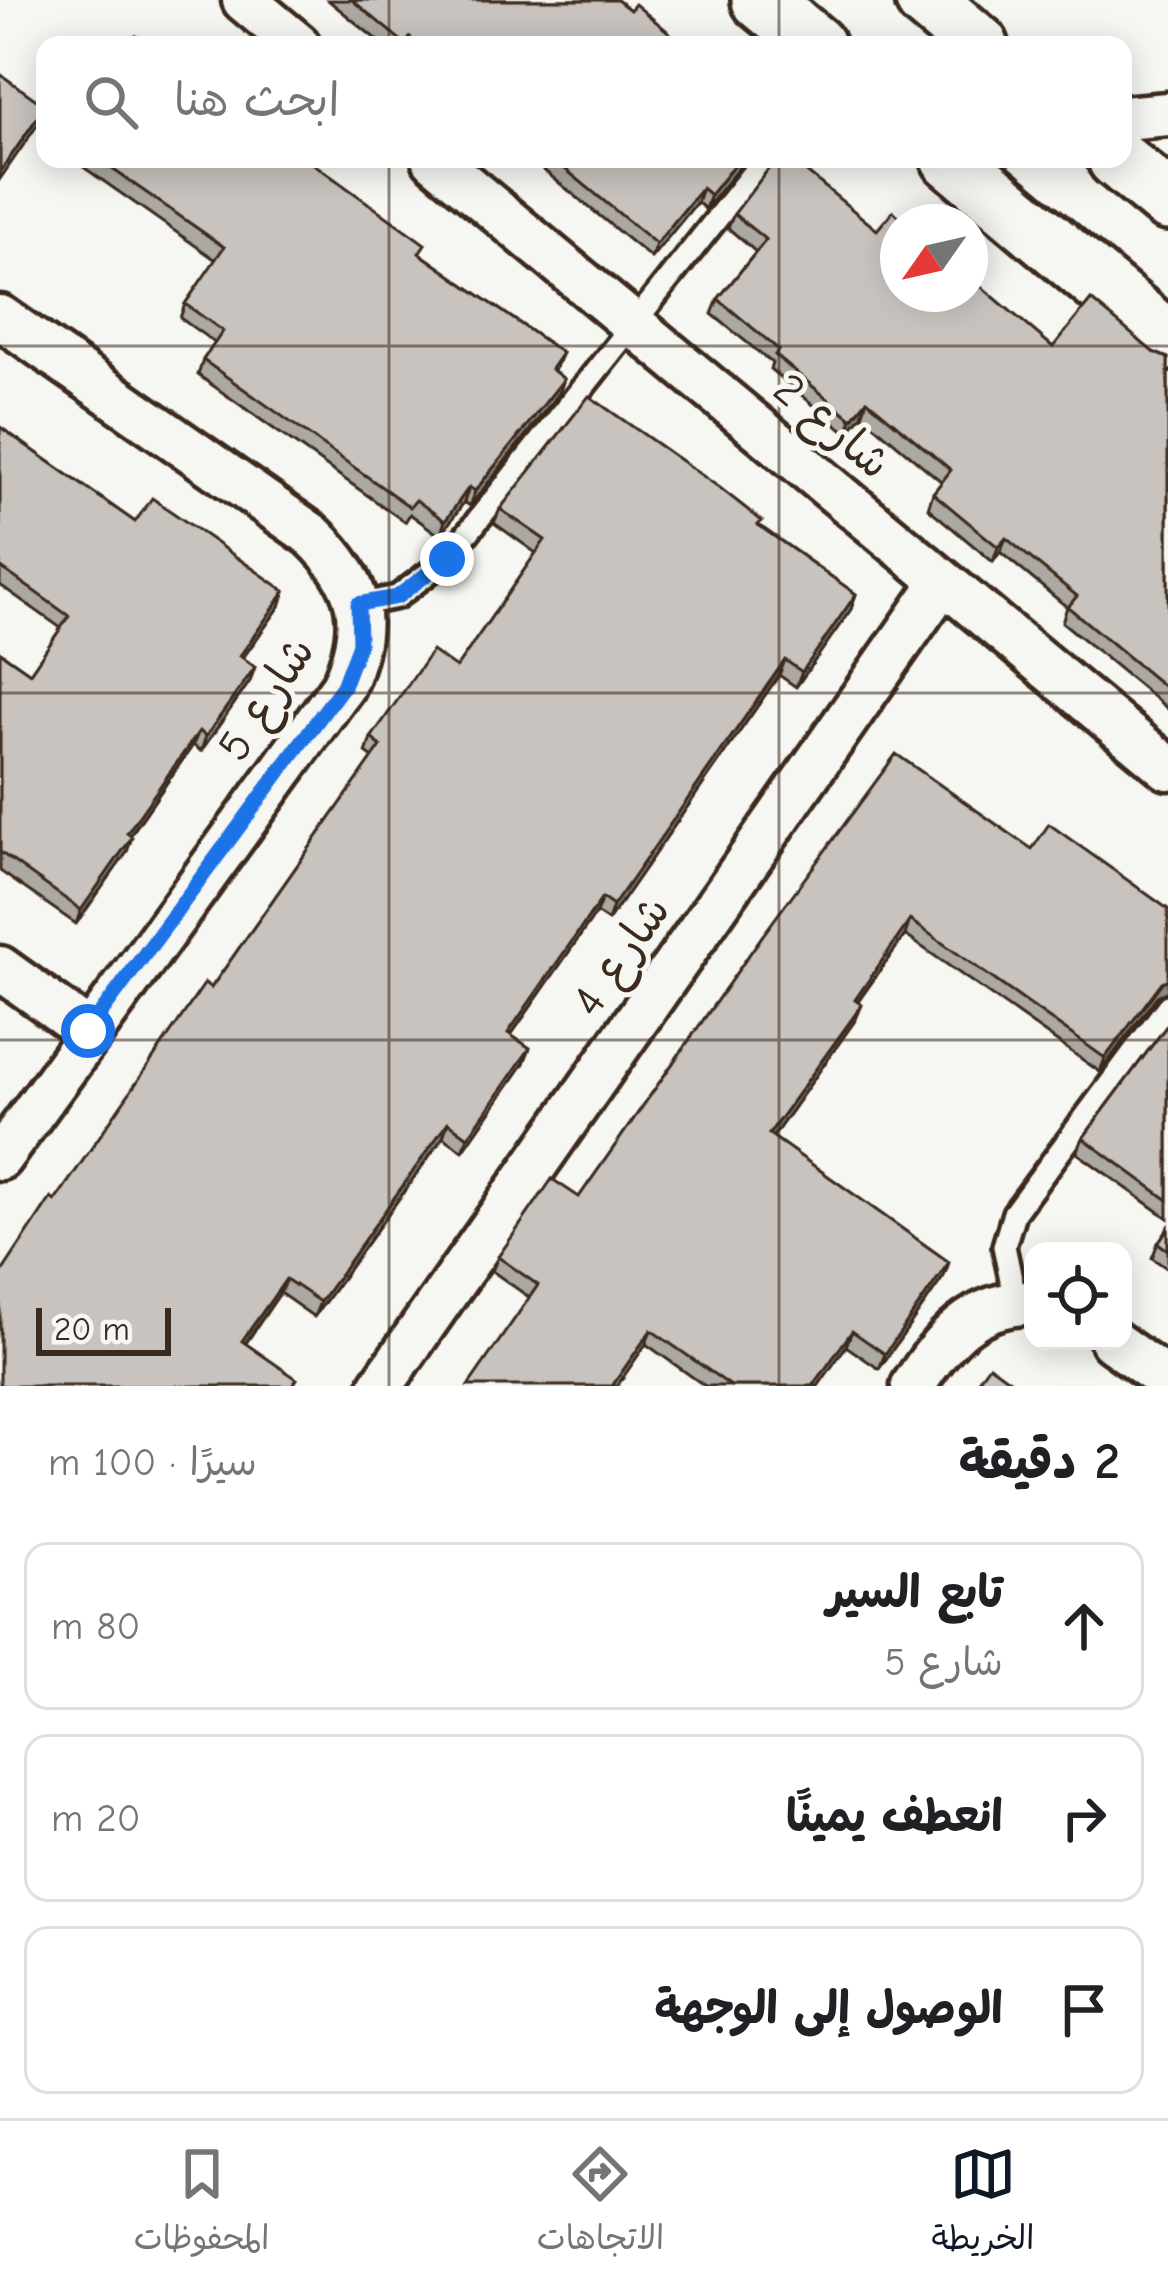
<!DOCTYPE html>
<html lang="ar">
<meta charset="utf-8">
<style>
body{margin:0;font-family:"Comic Neue","Playpen Sans Arabic",sans-serif;background:#f2f2f2;color:#202124;direction:rtl}
.controls{position:absolute;right:36px;bottom:36px;display:grid;overflow:hidden;border-radius:24px;box-shadow:0 6px 30px #0003}
.controls button{width:108px;height:108px;display:grid;place-items:center;padding:0;border:0;border-bottom:3px solid #e0e0e0;background:#fff;color:#202124;font:60px sans-serif}
.compass{position:absolute;left:880px;top:204px;width:108px;height:108px;border-radius:50%;background:#fff;box-shadow:0 6px 30px #0003;rotate:236deg}
.scale{position:absolute;left:36px;bottom:30px;width:135px;box-sizing:border-box;padding-left:12px;border:6px solid #3b2a1e;border-top:0;font-size:33px;line-height:42px;white-space:nowrap;color:#3b2a1e;-webkit-text-stroke:9px #f6f6f2;paint-order:stroke}
.stop{position:absolute;width:36px;height:36px;margin:-27px;border:9px solid #1a73e8;border-radius:50%;background:#fff}
.stop.end{background:#1a73e8;border-color:#fff;box-shadow:0 3px 12px #0008}
.list{margin:0;padding:0;list-style:none}
h2{display:flex;justify-content:space-between;align-items:center;height:156px;margin:0;padding:0 48px;font-size:51px}
h2 small{font-size:39px;font-weight:400;color:#757577}
.list li{display:grid;grid-template-columns:78px 1fr auto;gap:36px;align-items:center;box-sizing:border-box;height:168px;margin:0 24px 24px;padding:0 24px;border:3px solid #e0e0e0;border-radius:24px}
.list b{display:block;font-size:45px;white-space:nowrap}
.list p{margin:0;font-size:39px;white-space:nowrap;color:#757577}
.list em{font-size:39px;font-style:normal;color:#757577}
.icon{flex:none;width:66px;height:66px;fill:none;stroke:currentColor;stroke-width:2;stroke-linecap:round;stroke-linejoin:round}
.map{position:relative;flex:none;width:1168px;height:1386px;overflow:hidden;direction:ltr}
.search{position:absolute;background:#fff;box-shadow:0 6px 30px #0003;left:36px;right:36px;top:36px;height:132px;display:flex;align-items:center;gap:30px;box-sizing:border-box;padding:0 42px;border-radius:24px;color:#757577;font-size:45px}
.sheet{height:732px;background:#fff}
nav{display:flex;justify-content:space-around;align-items:center;box-sizing:border-box;height:168px;border-top:3px solid #e0e0e0;background:#fff;font-size:33px;color:#757577}
nav a{display:grid;justify-items:center;gap:6px}
nav .on{color:#111827}
.map>svg:first-child{display:block}
</style>
<div class="map">
<svg width="1168" height="1386" viewBox="0 0 1168 1386">
<rect width="100%" height="100%" fill="#f6f6f2"/>
<filter id="ink" filterUnits="userSpaceOnUse"><feTurbulence type="fractalNoise" baseFrequency=".00833" numOctaves="2"/><feDisplacementMap in="SourceGraphic" scale="24" xChannelSelector="R" yChannelSelector="G"/><feConvolveMatrix kernelMatrix="1 2 1 2 8 2 1 2 1" color-interpolation-filters="sRGB"/></filter>
<g filter="url(#ink)">
<g fill="none" stroke-linecap="round" stroke-linejoin="round">
<g stroke="#3b2a1e" stroke-width="30">
<g id="service">
<path d="M 358,605 L 397,597 L 447,559 L 764,159"/>
<path d="M 1016,1303 L 1004,1246 L 1014,1213 L 1168,1006"/>
</g>
</g>
<g stroke="#3b2a1e" stroke-width="51">
<g id="minor">
<path d="M 244,0 L 298,45"/>
<path d="M 1123,118 L 1168,114"/>
<path d="M 434,159 L 1168,768"/>
<path d="M 0,317 L 312,535 C 362,583 371,623 343,686 L 0,1158"/>
<path d="M 0,968 L 88,1031"/>
<path d="M 1112,1341 L 1168,1381"/>
<path d="M 381,1386 L 942,583"/>
<path d="M 913,1386 C 943,1340 974,1301 1033,1303"/>
</g>
</g>
<g stroke="#3b2a1e" stroke-width="66">
<g id="secondary">
<path d="M 761,0 L 815,45"/>
<path d="M 925,0 L 979,45"/>
<path d="M 951,159 L 1168,341"/>
<path d="M 1117,159 L 1168,201"/>
</g>
</g>
<use href="#service" stroke="#f6f6f2" stroke-width="21"/>
<use href="#minor" stroke="#f6f6f2" stroke-width="42"/>
<use href="#secondary" stroke="#f6f6f2" stroke-width="57"/>
</g>
<g fill="#aca8a3" stroke="#3b2a1e" stroke-width="3">
<path d="M 328,0 L 617,0 L 630,10 L 684,45 L 383,45 Z"/>
<path d="M 72,159 L 307,159 L 422,255 L 562,353 L 554,371 L 564,379 L 559,393 L 470,506 L 464,502 L 440,536 L 410,514 L 405,522 L 198,375 L 203,360 L 215,343 L 180,318 L 185,304 L 216,260 Z"/>
<path d="M 530,159 L 746,159 L 705,209 L 697,202 L 651,258 Z"/>
<path d="M 734,214 L 877,230 L 1053,347 L 1153,352 L 1168,358 L 1168,709 L 1062,622 L 1067,607 L 1000,552 L 993,562 L 928,508 L 933,493 L 942,482 L 862,415 L 847,433 L 770,369 L 772,363 L 712,314 L 718,299 L 756,252 L 728,228 Z"/>
<path d="M 0,427 L 135,522 L 280,606 L 243,658 L 250,681 L 201,751 L 193,745 L 130,836 L 127,852 L 76,924 L 0,871 L 0,652 L 30,673 L 61,628 L 0,585 Z"/>
<path d="M 500,509 L 760,526 L 856,594 L 851,609 L 796,687 L 779,675 L 608,921 L 596,913 L 511,1035 L 524,1063 L 463,1151 L 443,1137 L 314,1317 L 280,1293 L 246,1343 L 55,1201 L 211,988 L 373,758 L 366,753 L 371,738 L 456,668 L 536,553 L 494,523 Z"/>
<path d="M 1032,849 L 1157,996 L 1100,1072 L 905,935 L 858,1002 L 856,1019 L 773,1137 L 949,1262 L 944,1276 L 879,1369 L 846,1346 L 818,1386 L 705,1386 L 646,1344 L 530,1298 L 492,1271 L 498,1257 L 579,1197 L 763,935 Z"/>
<path d="M 1168,1024 L 1168,1218 L 1077,1153 L 1083,1138 Z"/>
<path d="M 1168,1228 L 1168,1269 L 1152,1258 L 1158,1243 Z"/>
</g>
<g fill="#8c8885" stroke="#3b2a1e" stroke-width="3">
<path d="M 45,107 L 40,121 L 0,179 L 0,172 Z"/>
<path d="M 739,159 L 746,159 L 705,209 L 710,195 Z"/>
<path d="M 702,188 L 697,202 L 651,258 L 656,244 Z"/>
<path d="M 564,379 L 559,393 L 470,506 L 475,491 Z"/>
<path d="M 867,400 L 862,415 L 847,433 L 852,419 Z"/>
<path d="M 469,487 L 464,502 L 440,536 L 445,521 Z"/>
<path d="M 1006,538 L 1000,552 L 993,562 L 998,547 Z"/>
<path d="M 285,591 L 280,606 L 234,670 L 240,656 Z"/>
<path d="M 856,594 L 851,609 L 796,687 L 802,672 Z"/>
<path d="M 785,660 L 779,675 L 608,921 L 613,906 Z"/>
<path d="M 255,667 L 250,681 L 201,751 L 206,736 Z"/>
<path d="M 199,731 L 193,745 L 121,848 L 127,833 Z"/>
<path d="M 132,837 L 127,852 L 76,924 L 81,910 Z"/>
<path d="M 602,898 L 596,913 L 502,1048 L 508,1033 Z"/>
<path d="M 910,920 L 905,935 L 849,1014 L 855,1000 Z"/>
<path d="M 1168,979 L 1168,991 L 1157,996 L 1100,1072 L 1105,1058 L 1162,982 Z"/>
<path d="M 862,1005 L 856,1019 L 764,1149 L 769,1134 Z"/>
<path d="M 530,1048 L 524,1063 L 463,1151 L 468,1137 Z"/>
<path d="M 448,1122 L 443,1137 L 314,1317 L 320,1302 Z"/>
<path d="M 949,1262 L 944,1276 L 879,1369 L 885,1354 Z"/>
<path d="M 286,1279 L 280,1293 L 237,1355 L 242,1341 Z"/>
<path d="M 651,1330 L 646,1344 L 617,1386 L 612,1386 Z"/>
<path d="M 852,1331 L 846,1346 L 818,1386 L 813,1386 Z"/>
</g>
<g fill="#c8c3be" stroke="#3b2a1e" stroke-width="3">
<path d="M 352,0 L 617,0 L 630,10 L 635,4 L 684,45 L 418,45 L 410,38 L 405,44 Z"/>
<path d="M 136,36 L 148,45 L 130,45 Z"/>
<path d="M 0,74 L 45,106 L 0,172 Z"/>
<path d="M 98,159 L 307,159 L 425,244 L 419,253 L 562,353 L 551,369 L 564,379 L 475,491 L 469,487 L 445,521 L 416,500 L 410,507 L 203,360 L 223,331 L 185,304 L 224,247 Z"/>
<path d="M 553,159 L 739,159 L 710,195 L 702,188 L 656,244 Z"/>
<path d="M 776,159 L 791,159 L 877,230 L 893,211 L 905,222 L 898,222 L 898,294 L 970,294 L 970,277 L 1053,347 L 1091,300 L 1153,352 L 1168,358 L 1168,690 L 1068,607 L 1077,596 L 1006,538 L 998,547 L 933,493 L 951,470 L 867,400 L 852,419 L 775,355 L 779,350 L 718,299 L 766,240 L 734,214 Z"/>
<path d="M 589,396 L 720,488 L 762,521 L 758,525 L 856,594 L 802,672 L 785,660 L 613,906 L 602,898 L 508,1033 L 530,1048 L 468,1137 L 448,1122 L 320,1302 L 286,1279 L 242,1341 L 297,1379 L 292,1386 L 0,1386 L 0,1275 L 51,1198 L 55,1201 L 205,983 L 211,988 L 381,746 L 371,738 L 432,651 L 456,668 L 545,540 L 500,509 Z"/>
<path d="M 0,427 L 135,522 L 152,498 L 285,591 L 240,656 L 255,667 L 206,736 L 199,731 L 127,833 L 132,837 L 81,910 L 0,852 L 0,652 L 30,673 L 69,616 L 0,567 Z"/>
<path d="M 896,754 L 1032,849 L 1049,824 L 1168,909 L 1168,979 L 1162,982 L 1105,1058 L 910,920 L 855,1000 L 862,1005 L 769,1134 L 949,1262 L 885,1354 L 852,1331 L 813,1386 L 731,1386 L 651,1330 L 612,1386 L 468,1386 L 538,1285 L 498,1257 L 552,1179 L 579,1197 L 763,935 Z"/>
<path d="M 1168,1024 L 1168,1200 L 1083,1138 Z"/>
<path d="M 1168,1228 L 1168,1250 L 1158,1243 Z"/>
<path d="M 989,1365 L 1018,1386 L 974,1386 Z"/>
</g>
</g>
<g fill="none" stroke-linecap="round" stroke-linejoin="round" filter="url(#ink)">
<path stroke="#1a73e8" stroke-width="15" d="M 88,1031 L 343,686 L 359,644 L 358,604 L 397,597 L 447,559"/>
</g>
<path fill="none" stroke="#3b2a1e" stroke-width="3" stroke-opacity="0.55" d="M 389,0 L 389,45M 779,0 L 779,45M 389,159 L 389,1386M 779,159 L 779,1386M 0,346 L 1168,346M 0,693 L 1168,693M 0,1040 L 1168,1040"/>
<g text-anchor="middle" stroke-width="10" stroke-linejoin="round" paint-order="stroke">
<g font-size="45" fill="#3b2a1e" stroke="#f6f6f2">
<text transform="translate(833 425) rotate(40)" y="16">شارع 2</text>
<text transform="translate(265 698) rotate(-57)" y="16">شارع 5</text>
<text transform="translate(620 955) rotate(-55)" y="16">شارع 4</text>
</g>
</g>
</svg>
<div class="controls">
<button><svg class="icon" aria-label="locate" viewBox="0 0 24 24"><circle cx="12" cy="12" r="6"/><path d="M12 2v4M12 18v4M2 12h4M18 12h4"/></svg></button>
</div>
<svg class="compass" viewBox="-18 -18 36 36"><path d="M0-13l5 13h-10z" fill="#e53935"/><path d="M0 13l5-13h-10z" fill="#757577"/></svg>
<div class="scale">20 m</div>
<div class="stop" style="left:88px;top:1031px"></div>
<div class="stop end" style="left:447px;top:559px"></div>
<div class="search"><svg class="icon" aria-label="search" viewBox="0 0 24 24"><circle cx="10" cy="10" r="6"/><path d="M15 15l6 6"/></svg>ابحث هنا</div>
</div>
<section class="sheet">
<h2>2 دقيقة<small>سيرًا · 100 m</small></h2>
<ul class="list">
<li><svg class="icon" aria-label="ahead" viewBox="0 0 24 24"><path d="M12 20V5M6 11l6-6 6 6"/></svg><div><b>تابع السير</b><p>شارع 5</p></div><em>80 m</em></li>
<li><svg class="icon" aria-label="right" viewBox="0 0 24 24"><path d="M7 20v-9h11M14 6l5 5-5 5"/></svg><div><b>انعطف يمينًا</b></div><em>20 m</em></li>
<li><svg class="icon" aria-label="arrive" viewBox="0 0 24 24"><path d="M6 21V4h12l-3 4 3 4H6"/></svg><div><b>الوصول إلى الوجهة</b></div></li>
</ul>
</section>
<nav>
<a class="on"><svg class="icon" aria-label="map" viewBox="0 0 24 24"><path d="M3 6l6-2 6 2 6-2v14l-6 2-6-2-6 2zM9 4v14M15 6v14"/></svg>الخريطة</a>
<a><svg class="icon" aria-label="directions" viewBox="0 0 24 24"><path d="M12 3l9 9-9 9-9-9zM9 14v-3h6M13 9l2 2-2 2"/></svg>الاتجاهات</a>
<a><svg class="icon" aria-label="saved" viewBox="0 0 24 24"><path d="M7 4h10v16l-5-4-5 4z"/></svg>المحفوظات</a>
</nav>
